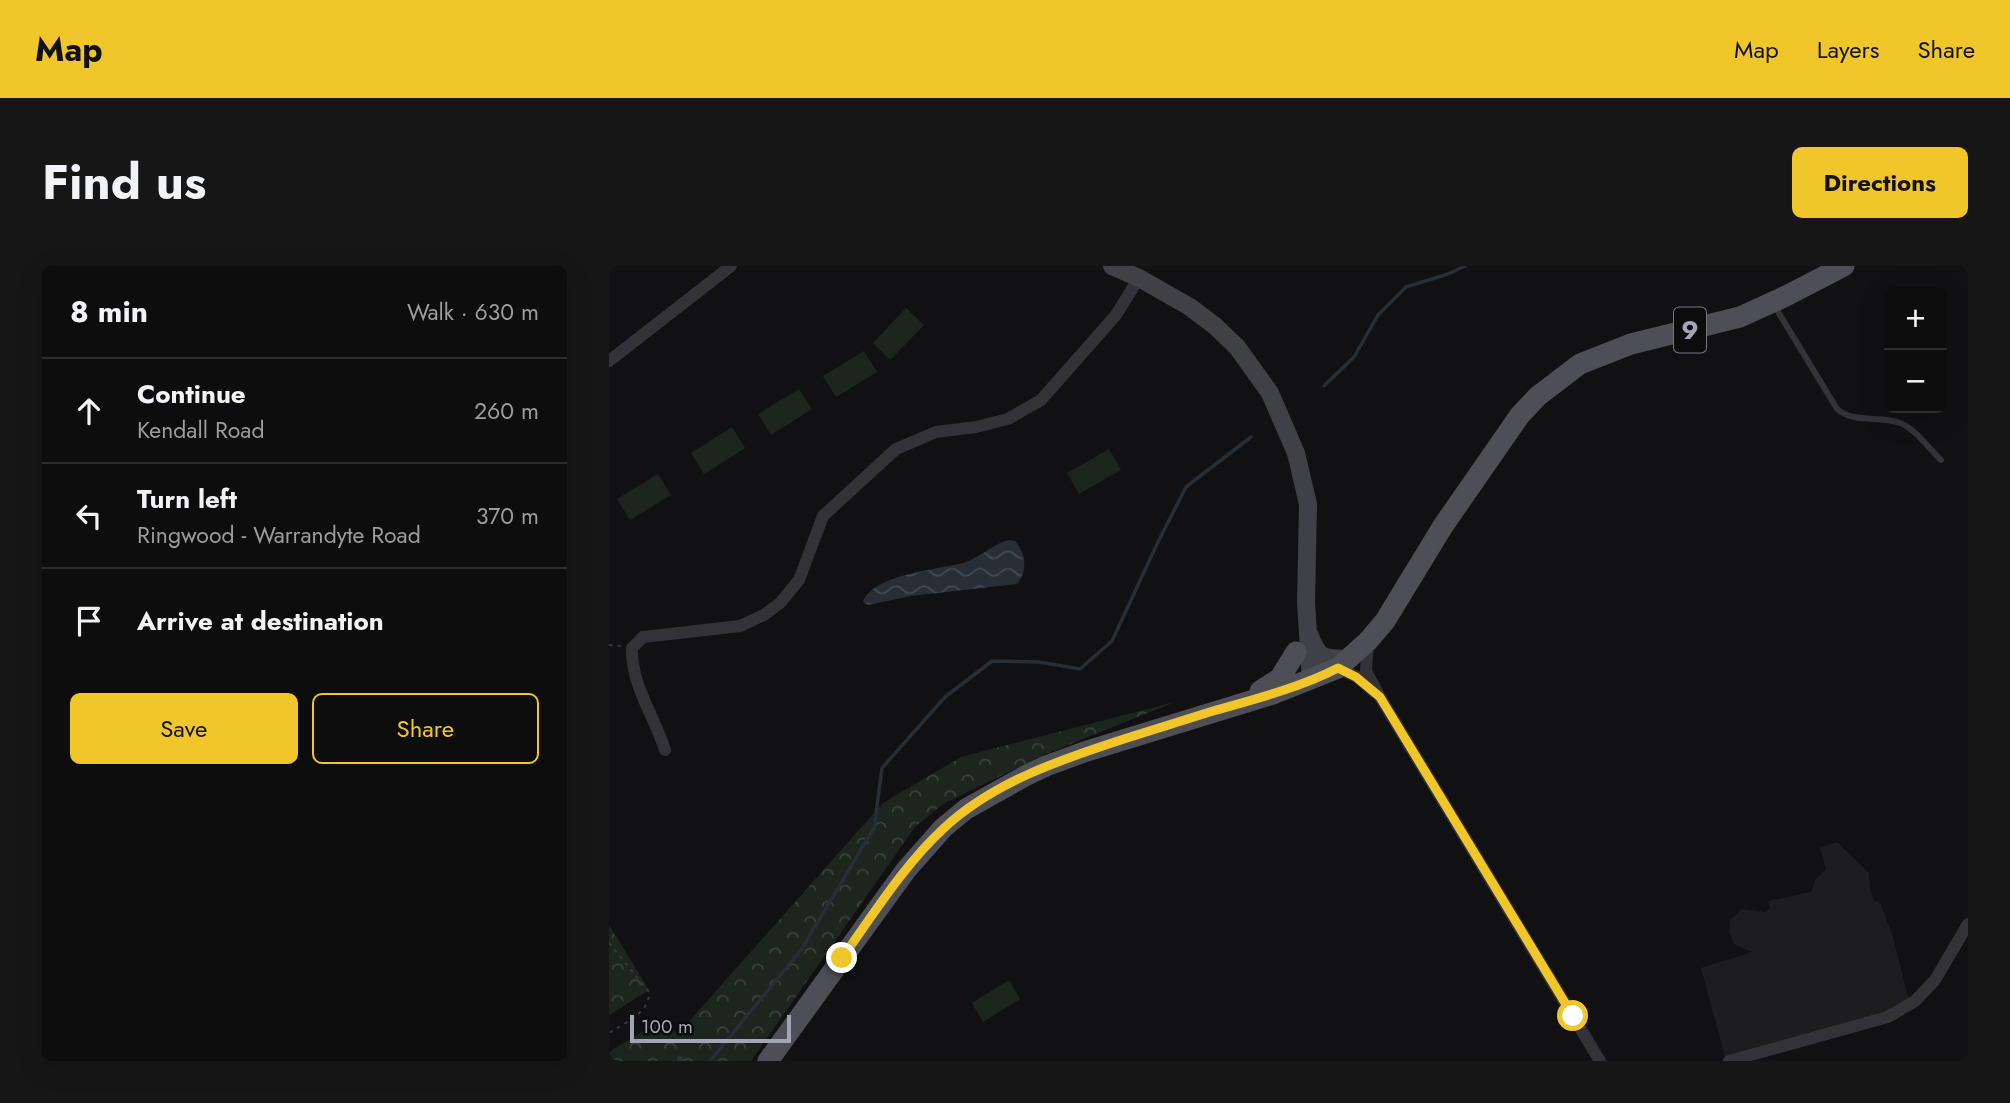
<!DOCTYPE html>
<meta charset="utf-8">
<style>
body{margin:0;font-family:Jost,sans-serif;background:#161617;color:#f1f3f6}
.controls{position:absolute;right:21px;top:21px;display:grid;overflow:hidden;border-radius:10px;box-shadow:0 7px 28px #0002}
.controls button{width:63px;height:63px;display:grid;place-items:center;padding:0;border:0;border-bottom:2px solid #2d2d2e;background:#0d0d0e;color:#f1f3f6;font:35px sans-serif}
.scale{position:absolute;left:21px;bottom:18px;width:161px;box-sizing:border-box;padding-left:7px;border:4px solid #a2a5b3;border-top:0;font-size:19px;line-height:24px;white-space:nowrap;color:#a2a5b3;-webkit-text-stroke:5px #0c0c0d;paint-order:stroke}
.stop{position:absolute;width:21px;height:21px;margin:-16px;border:5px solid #f1c62a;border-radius:50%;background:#fff}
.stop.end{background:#f1c62a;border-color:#fff;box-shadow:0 2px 7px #0008}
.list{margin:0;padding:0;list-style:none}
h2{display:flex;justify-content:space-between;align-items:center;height:91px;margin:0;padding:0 28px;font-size:30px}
h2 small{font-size:23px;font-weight:400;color:#9a9c9e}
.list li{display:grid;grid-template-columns:46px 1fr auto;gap:21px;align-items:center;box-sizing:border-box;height:105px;padding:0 28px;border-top:2px solid #2d2d2e}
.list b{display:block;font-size:26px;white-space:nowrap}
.list p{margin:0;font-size:23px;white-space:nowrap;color:#9a9c9e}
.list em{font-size:23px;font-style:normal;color:#9a9c9e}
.actions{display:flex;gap:14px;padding:21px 28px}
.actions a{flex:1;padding:16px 0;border:2px solid #f1c62a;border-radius:10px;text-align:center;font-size:24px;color:#f1c62a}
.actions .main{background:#f1c62a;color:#111}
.icon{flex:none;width:38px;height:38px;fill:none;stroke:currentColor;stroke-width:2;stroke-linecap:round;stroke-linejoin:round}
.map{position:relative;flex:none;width:1359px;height:795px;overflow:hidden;border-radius:10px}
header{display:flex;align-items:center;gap:42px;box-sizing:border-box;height:98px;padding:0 35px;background:#f1c62a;color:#111}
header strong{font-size:33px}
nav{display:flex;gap:38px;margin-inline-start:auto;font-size:24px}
.intro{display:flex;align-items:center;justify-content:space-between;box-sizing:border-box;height:168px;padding:0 42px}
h1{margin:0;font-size:49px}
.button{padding:18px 32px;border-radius:10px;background:#f1c62a;color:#111;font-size:24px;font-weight:700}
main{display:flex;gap:42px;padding:0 42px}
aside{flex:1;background:#0d0d0e;border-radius:10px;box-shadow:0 7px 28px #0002}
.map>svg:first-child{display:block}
</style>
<header>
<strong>Map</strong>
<nav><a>Map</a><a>Layers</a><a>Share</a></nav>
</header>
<div class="intro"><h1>Find us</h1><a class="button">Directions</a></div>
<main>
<aside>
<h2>8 min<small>Walk · 630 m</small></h2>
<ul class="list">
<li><svg class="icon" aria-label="ahead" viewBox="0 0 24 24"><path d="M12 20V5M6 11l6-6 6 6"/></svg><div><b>Continue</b><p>Kendall Road</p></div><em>260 m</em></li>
<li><svg class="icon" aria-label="left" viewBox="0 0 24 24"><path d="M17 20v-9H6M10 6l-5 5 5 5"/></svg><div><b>Turn left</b><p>Ringwood - Warrandyte Road</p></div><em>370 m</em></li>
<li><svg class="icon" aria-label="arrive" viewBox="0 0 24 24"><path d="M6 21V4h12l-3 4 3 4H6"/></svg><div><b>Arrive at destination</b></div></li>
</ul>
<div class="actions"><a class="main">Save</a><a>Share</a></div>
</aside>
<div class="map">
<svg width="1359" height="795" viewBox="0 0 1359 795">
<defs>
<pattern id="forest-crowns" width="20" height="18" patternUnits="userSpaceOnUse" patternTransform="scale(1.75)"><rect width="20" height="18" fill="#1d251f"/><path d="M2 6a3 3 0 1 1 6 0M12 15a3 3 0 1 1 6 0" fill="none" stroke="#3b423d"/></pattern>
<pattern id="water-waves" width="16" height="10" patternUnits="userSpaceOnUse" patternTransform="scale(1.75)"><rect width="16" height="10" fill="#282e36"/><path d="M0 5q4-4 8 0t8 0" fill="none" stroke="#444951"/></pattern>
</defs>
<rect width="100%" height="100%" fill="#111113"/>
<path fill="#1d1d20" d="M 1228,576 L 1260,607 L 1261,623 L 1265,635 L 1271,636 L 1284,671 L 1300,735 L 1278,747 L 1116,791 L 1092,702 L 1143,686 L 1125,678 L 1120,666 L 1121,654 L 1133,643 L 1157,646 L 1161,642 L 1159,635 L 1202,626 L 1207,613 L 1217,604 L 1211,582 Z"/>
<g fill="#1d251f">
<path d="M 297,42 L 315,59 L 281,94 L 264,77 Z"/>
<path d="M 255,85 L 268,106 L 227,131 L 214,110 Z"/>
<path d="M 190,123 L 203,143 L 162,169 L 149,148 Z"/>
<path d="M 123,161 L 136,182 L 95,208 L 82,187 Z"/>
<path d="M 500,183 L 512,204 L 470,228 L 458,207 Z"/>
<path d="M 49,208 L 62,229 L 21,254 L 8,233 Z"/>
<path d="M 400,714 L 411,733 L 374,756 L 363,737 Z"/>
</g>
<g fill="url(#forest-crowns)">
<path d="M 566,436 L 437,488 L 334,538 L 306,561 L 142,795 L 0,795 L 0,786 L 57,751 L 68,769 L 274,537 L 352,491 Z"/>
<path d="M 0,659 L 40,724 L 0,749 Z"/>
</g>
<path fill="url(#water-waves)" d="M 400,274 L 406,275 C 417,287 419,306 408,318 L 302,330 L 259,339 L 254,336 C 265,307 331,304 357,296 C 373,290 384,278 400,274 Z"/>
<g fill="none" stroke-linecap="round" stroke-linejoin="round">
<g stroke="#282e36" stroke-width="3.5">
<path d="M 715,120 L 745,91 L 769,49 L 797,21 L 839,8 L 856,0"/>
<path d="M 101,795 L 192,684 L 265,562 L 273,502 L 336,431 L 383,395 L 430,396 L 471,403 L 503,375 L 548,278 L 577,221 L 642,171"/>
</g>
<g stroke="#38393e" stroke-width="2" stroke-dasharray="3.5 5" stroke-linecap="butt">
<path d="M 0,379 L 13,380"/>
<path d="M 0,677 L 40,726 C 41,747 15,757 0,767"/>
</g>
<g stroke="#323238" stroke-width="6">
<path d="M 1165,39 L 1228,143 C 1246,158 1271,149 1291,157 C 1307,163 1320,183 1332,194"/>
<path d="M 71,795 L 71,793"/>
</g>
<g stroke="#323238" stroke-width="12">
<path d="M 0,95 L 122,0"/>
<path d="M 759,375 L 757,405 L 771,431 L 991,795"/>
<path d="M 729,402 L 748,411 L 765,426"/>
<path d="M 56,484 C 45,449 22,419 23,382 L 34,371 L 131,360 L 155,349 L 171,337 L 190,314 L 214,250 L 287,183 L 327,166 L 367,161 L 399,153 L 432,134 L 507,49 L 530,12"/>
<path d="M 1120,795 L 1279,751 L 1306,735 L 1326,714 L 1359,658"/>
</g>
<g stroke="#404147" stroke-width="18">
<path d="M 503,0 L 530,12 L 581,41 L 606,60 L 628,81 L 661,127 L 687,187 L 699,238 L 697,337 L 702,413"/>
<path d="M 701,370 C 710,394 715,392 740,393"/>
</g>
<g stroke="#4e4f56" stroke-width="21">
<path d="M 651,425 L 671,412 L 687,386"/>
<path d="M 159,795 L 297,604 L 334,562 L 357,543 L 416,510 L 437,500 L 475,486 L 664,428 L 729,402 L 759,375 L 776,355 L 834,260 L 911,149 L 929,130 L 971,98 L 1022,78 L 1131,51 L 1177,30 L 1235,0"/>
</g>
</g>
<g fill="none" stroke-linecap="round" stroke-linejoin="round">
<path stroke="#f1c62a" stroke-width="9" d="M 233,692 C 264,649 295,599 334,563 C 384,516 453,493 518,472 C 546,463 575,454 604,445 C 646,433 690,422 729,402 L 747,411 L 771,431 L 964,750"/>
</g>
<g text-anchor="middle" stroke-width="5" stroke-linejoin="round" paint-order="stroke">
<rect fill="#0c0c0d" stroke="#757781" stroke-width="2" x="1065" y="41.5" width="32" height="45" rx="5"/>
<g font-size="26" font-weight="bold" fill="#a2a5b3">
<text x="1081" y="73">9</text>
</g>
</g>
</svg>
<div class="controls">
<button>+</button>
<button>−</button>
</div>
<div class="scale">100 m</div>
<div class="stop" style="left:964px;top:750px"></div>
<div class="stop end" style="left:233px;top:692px"></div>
</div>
</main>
